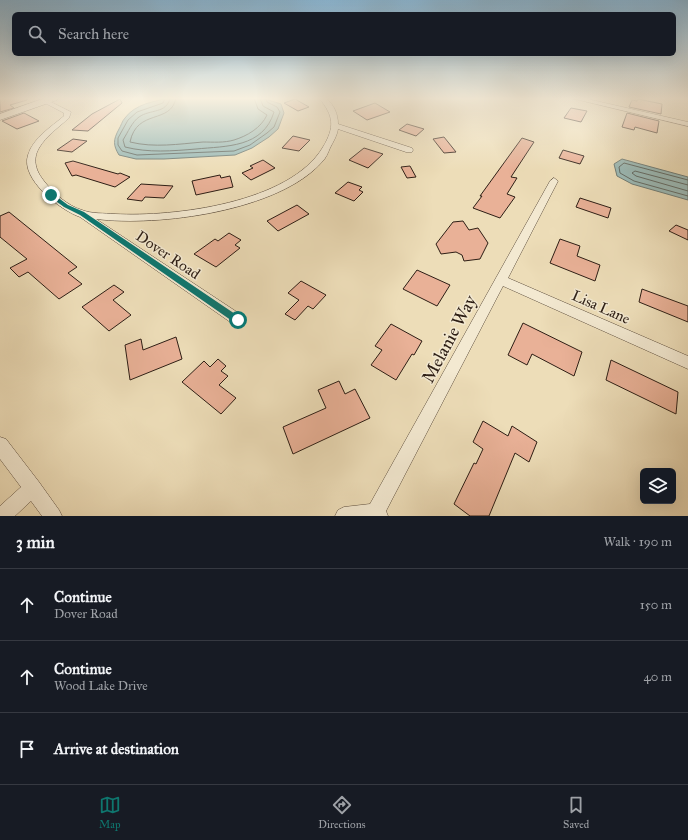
<!DOCTYPE html>
<meta charset="utf-8">
<style>
body{margin:0;font-family:"IM FELL Great Primer",serif;background:#242831;color:#f1f3f6}
.controls{position:absolute;right:12px;bottom:12px;display:grid;overflow:hidden;border-radius:6px;box-shadow:0 4px 16px #0002}
.controls button{width:36px;height:36px;display:grid;place-items:center;padding:0;border:0;border-bottom:1px solid #363941;background:#171b24;color:#f1f3f6;font:20px sans-serif}
.stop{position:absolute;width:12px;height:12px;margin:-9px;border:3px solid #0f766e;border-radius:50%;background:#fff}
.stop.end{background:#0f766e;border-color:#fff;box-shadow:0 1px 4px #0008}
.list{margin:0;padding:0;list-style:none}
h2{display:flex;justify-content:space-between;align-items:center;height:52px;margin:0;padding:0 16px;font-size:17px}
h2 small{font-size:13px;font-weight:400;color:#9ea1a6}
.list li{display:grid;grid-template-columns:26px 1fr auto;gap:12px;align-items:center;box-sizing:border-box;height:72px;padding:0 16px;border-top:1px solid #363941}
.list b{display:block;font-size:15px;white-space:nowrap}
.list p{margin:0;font-size:13px;white-space:nowrap;color:#9ea1a6}
.list em{font-size:13px;font-style:normal;color:#9ea1a6}
.icon{flex:none;width:22px;height:22px;fill:none;stroke:currentColor;stroke-width:2;stroke-linecap:round;stroke-linejoin:round}
.map{position:relative;flex:none;width:688px;height:516px;overflow:hidden}
.search{position:absolute;background:#171b24;box-shadow:0 4px 16px #0002;left:12px;right:12px;top:12px;height:44px;display:flex;align-items:center;gap:10px;box-sizing:border-box;padding:0 14px;border-radius:6px;color:#9ea1a6;font-size:15px}
.sheet{height:268px;background:#171b24}
nav{display:flex;justify-content:space-around;align-items:center;box-sizing:border-box;height:56px;border-top:1px solid #363941;background:#171b24;font-size:11px;color:#9ea1a6}
nav a{display:grid;justify-items:center;gap:2px}
nav .on{color:#0f766e}
.map>svg:first-child{display:block}
</style>
<div class="map">
<svg width="688" height="516" viewBox="0 0 688 516">
<rect width="100%" height="100%" fill="#edddb8"/>
<filter id="stains"><feTurbulence type="fractalNoise" baseFrequency=".005" numOctaves="4"/><feColorMatrix values="0 0 0 0 .2 0 0 0 0 .09 0 0 0 0 .02 0 0 0 .5 -.17"/></filter>
<radialGradient id="worn" r=".72"><stop offset=".6" stop-color="#630" stop-opacity="0"/><stop offset="1" stop-color="#630" stop-opacity=".3"/></radialGradient>
<g fill="#9bbab7" stroke="#6f7c76">
<path d="M 170,98 L 262,98 L 281,104 L 284,113 L 278,129 L 269,137 L 252,148 L 235,155 L 164,159 L 136,159 L 119,155 C 113,145 113,140 119,129 C 121,126 122,121 125,118 C 135,104 155,101 170,98 Z"/>
<path d="M 622,159 L 688,177 L 688,200 L 632,184 L 617,176 L 614,164 Z"/>
</g>
<g fill="none" stroke-linecap="round" stroke-linejoin="round">
<g stroke="#646c66" stroke-width="1">
<path d="M 165,98 L 163,103 L 137,112 L 128,120 L 118,138 L 118,145 L 122,151 L 137,155 L 234,151 L 250,145 L 267,133 L 274,127 L 280,112 L 277,107 L 267,102 L 266,98"/>
<path d="M 170,98 C 167,114 150,109 139,117 C 132,122 128,132 123,140 L 125,147 C 149,153 172,151 196,149 C 226,146 263,148 274,112 L 263,106 L 260,98"/>
<path d="M 176,98 C 171,125 137,108 130,142 C 154,148 179,144 203,142 C 213,142 224,143 234,140 C 247,136 261,128 267,115 L 258,109 L 254,98"/>
<path d="M 688,180 L 624,163 L 619,167 L 620,173 L 634,181 L 688,196"/>
<path d="M 688,185 L 635,171 L 632,173 L 636,176 L 688,191"/>
</g>
</g>
<g fill="#e9b197" stroke="#2d1e15">
<path d="M 0,98 L 27,98 L 27,100 L 10,105 L 14,108 L 0,112 Z"/>
<path d="M 120,99 L 122,103 L 88,131 L 72,130 L 92,114 Z"/>
<path d="M 295,99 L 309,107 L 298,111 L 284,103 Z"/>
<path d="M 638,99 L 662,104 L 661,114 L 629,107 L 632,100 L 637,101 Z"/>
<path d="M 375,103 L 390,112 L 367,120 L 353,111 Z"/>
<path d="M 571,108 L 587,111 L 581,122 L 564,118 Z"/>
<path d="M 24,113 L 39,121 L 17,129 L 2,121 Z"/>
<path d="M 627,113 L 659,121 L 657,133 L 635,127 L 634,130 L 622,127 Z"/>
<path d="M 407,124 L 424,129 L 416,136 L 399,130 Z"/>
<path d="M 293,136 L 310,140 L 299,151 L 282,148 Z"/>
<path d="M 444,137 L 456,152 L 444,153 L 433,139 Z"/>
<path d="M 522,138 L 534,142 L 511,177 L 517,178 L 507,194 L 515,197 L 500,218 L 473,208 L 482,196 L 480,196 Z"/>
<path d="M 73,139 L 87,141 L 72,152 L 57,150 Z"/>
<path d="M 364,148 L 383,154 L 368,168 L 349,160 Z"/>
<path d="M 563,150 L 584,156 L 580,164 L 559,158 Z"/>
<path d="M 263,160 L 275,168 L 251,180 L 242,173 L 253,168 L 250,166 Z"/>
<path d="M 73,161 L 118,174 L 120,173 L 130,177 L 115,187 L 76,175 L 72,176 L 65,163 Z"/>
<path d="M 410,166 L 416,177 L 407,178 L 401,167 Z"/>
<path d="M 220,175 L 221,178 L 230,176 L 233,187 L 196,195 L 192,181 Z"/>
<path d="M 348,182 L 362,187 L 359,190 L 363,192 L 354,201 L 335,193 Z"/>
<path d="M 141,184 L 173,186 L 164,198 L 145,197 L 142,201 L 127,199 Z"/>
<path d="M 580,198 L 611,208 L 608,218 L 576,207 Z"/>
<path d="M 297,205 L 309,214 L 278,231 L 267,221 Z"/>
<path d="M 9,212 L 77,267 L 68,273 L 82,284 L 59,299 L 28,272 L 19,277 L 10,268 L 27,259 L 0,237 L 0,216 Z"/>
<path d="M 463,221 L 469,230 L 478,228 L 488,243 L 480,259 L 464,261 L 462,255 L 456,252 L 441,254 L 436,244 L 453,222 Z"/>
<path d="M 676,225 L 688,230 L 688,240 L 669,231 Z"/>
<path d="M 229,233 L 241,240 L 235,245 L 240,248 L 216,267 L 194,254 L 215,239 L 218,241 Z"/>
<path d="M 560,239 L 580,246 L 577,256 L 600,265 L 595,281 L 550,263 Z"/>
<path d="M 417,270 L 450,285 L 437,306 L 403,289 Z"/>
<path d="M 301,281 L 326,295 L 313,309 L 308,306 L 295,320 L 285,314 L 299,300 L 288,293 Z"/>
<path d="M 114,285 L 124,292 L 113,300 L 131,315 L 109,331 L 82,307 Z"/>
<path d="M 642,289 L 688,306 L 688,322 L 639,302 Z"/>
<path d="M 523,323 L 582,352 L 574,376 L 532,354 L 527,365 L 508,355 Z"/>
<path d="M 391,324 L 422,341 L 414,355 L 412,354 L 396,380 L 371,365 L 382,350 L 375,346 Z"/>
<path d="M 176,337 L 182,359 L 130,380 L 125,345 L 141,339 L 143,350 Z"/>
<path d="M 218,359 L 226,366 L 221,371 L 228,376 L 219,385 L 236,398 L 221,414 L 182,382 L 204,361 L 210,367 Z"/>
<path d="M 611,360 L 678,392 L 676,414 L 606,380 Z"/>
<path d="M 339,381 L 345,394 L 355,389 L 370,418 L 293,454 L 283,427 L 326,408 L 318,390 Z"/>
<path d="M 483,421 L 508,436 L 512,426 L 537,442 L 529,462 L 515,453 L 489,516 L 470,516 L 454,504 L 474,463 L 476,464 L 483,449 L 473,442 Z"/>
</g>
<g fill="none" stroke-linecap="round" stroke-linejoin="round">
<g stroke="#5d4e3e" stroke-width="1">
<g id="street">
<path d="M 319,98 L 326,98 C 334,105 338,114 338,124 L 412,148 L 413,150 L 412,152 L 406,152 L 338,129 C 337,136 333,142 330,148 C 328,153 326,158 322,162 C 279,211 158,227 96,219 L 243,316 L 244,320 L 243,324 L 238,325 L 233,324 L 80,217 C 60,210 20,179 28,155 C 33,138 51,127 64,116 L 64,113 L 43,102 L 42,101 L 45,99 L 71,112 L 69,118 C 59,127 46,136 39,148 C 32,160 36,171 44,181 C 53,193 68,206 82,210 C 92,214 104,213 115,214 C 174,217 290,203 323,147 C 335,127 334,116 319,98 Z"/>
<path d="M 571,98 L 583,98 L 688,122 L 688,126 Z"/>
<path d="M 554,178 L 558,181 L 508,278 L 688,356 L 688,369 L 503,286 L 386,511 L 388,516 L 335,516 L 338,510 L 344,507 L 370,504 L 550,181 Z"/>
<path d="M 0,437 L 6,439 L 39,482 L 59,510 L 62,516 L 42,516 L 31,501 L 15,516 L 0,516 L 0,506 L 21,487 L 0,459 Z"/>
</g>
</g>
<g stroke="#2d1e15" stroke-width="1">
<path id="secondary" d="M 45,98 L 58,98 L 57,100 L 0,120 L 0,114 Z"/>
</g>
<use href="#street" fill="#f3e9d1" fill-rule="evenodd"/>
<use href="#secondary" fill="#f3e9d1" fill-rule="evenodd"/>
</g>
<linearGradient id="sky" x2="0" y2="1"><stop stop-color="#89b6d4"/><stop offset="0.58" stop-color="#f7f0df"/><stop offset="1" stop-color="#f7f0df" stop-opacity="0"/></linearGradient>
<rect width="688" height="170" fill="url(#sky)"/>
<path fill="#0f766e" d="M 49,194 L 53,194 L 68,205 L 84,212 L 241,318 L 241,323 L 235,323 L 80,215 L 64,207 L 49,196 Z"/>
<g text-anchor="middle" stroke-width="3" stroke-linejoin="round" paint-order="stroke">
<g font-size="15" fill="#2d1e15" stroke="#f3e9d1">
<text transform="translate(168 255) rotate(34)" y="5">Dover Road</text>
<text transform="translate(601 307) rotate(24)" y="5">Lisa Lane</text>
</g>
<g font-size="18" fill="#2d1e15" stroke="#f3e9d1">
<text transform="translate(449 339) rotate(-62)" y="6">Melanie Way</text>
</g>
</g>
<rect width="100%" height="100%" filter="url(#stains)"/>
<rect width="100%" height="100%" fill="url(#worn)"/>
</svg>
<div class="controls">
<button><svg class="icon" aria-label="layers" viewBox="0 0 24 24"><path d="M12 4l9 5-9 5-9-5zM3 14l9 5 9-5"/></svg></button>
</div>
<div class="stop" style="left:238px;top:320px"></div>
<div class="stop end" style="left:51px;top:195px"></div>
<div class="search"><svg class="icon" aria-label="search" viewBox="0 0 24 24"><circle cx="10" cy="10" r="6"/><path d="M15 15l6 6"/></svg>Search here</div>
</div>
<section class="sheet">
<h2>3 min<small>Walk · 190 m</small></h2>
<ul class="list">
<li><svg class="icon" aria-label="ahead" viewBox="0 0 24 24"><path d="M12 20V5M6 11l6-6 6 6"/></svg><div><b>Continue</b><p>Dover Road</p></div><em>150 m</em></li>
<li><svg class="icon" aria-label="ahead" viewBox="0 0 24 24"><path d="M12 20V5M6 11l6-6 6 6"/></svg><div><b>Continue</b><p>Wood Lake Drive</p></div><em>40 m</em></li>
<li><svg class="icon" aria-label="arrive" viewBox="0 0 24 24"><path d="M6 21V4h12l-3 4 3 4H6"/></svg><div><b>Arrive at destination</b></div></li>
</ul>
</section>
<nav>
<a class="on"><svg class="icon" aria-label="map" viewBox="0 0 24 24"><path d="M3 6l6-2 6 2 6-2v14l-6 2-6-2-6 2zM9 4v14M15 6v14"/></svg>Map</a>
<a><svg class="icon" aria-label="directions" viewBox="0 0 24 24"><path d="M12 3l9 9-9 9-9-9zM9 14v-3h6M13 9l2 2-2 2"/></svg>Directions</a>
<a><svg class="icon" aria-label="saved" viewBox="0 0 24 24"><path d="M7 4h10v16l-5-4-5 4z"/></svg>Saved</a>
</nav>
